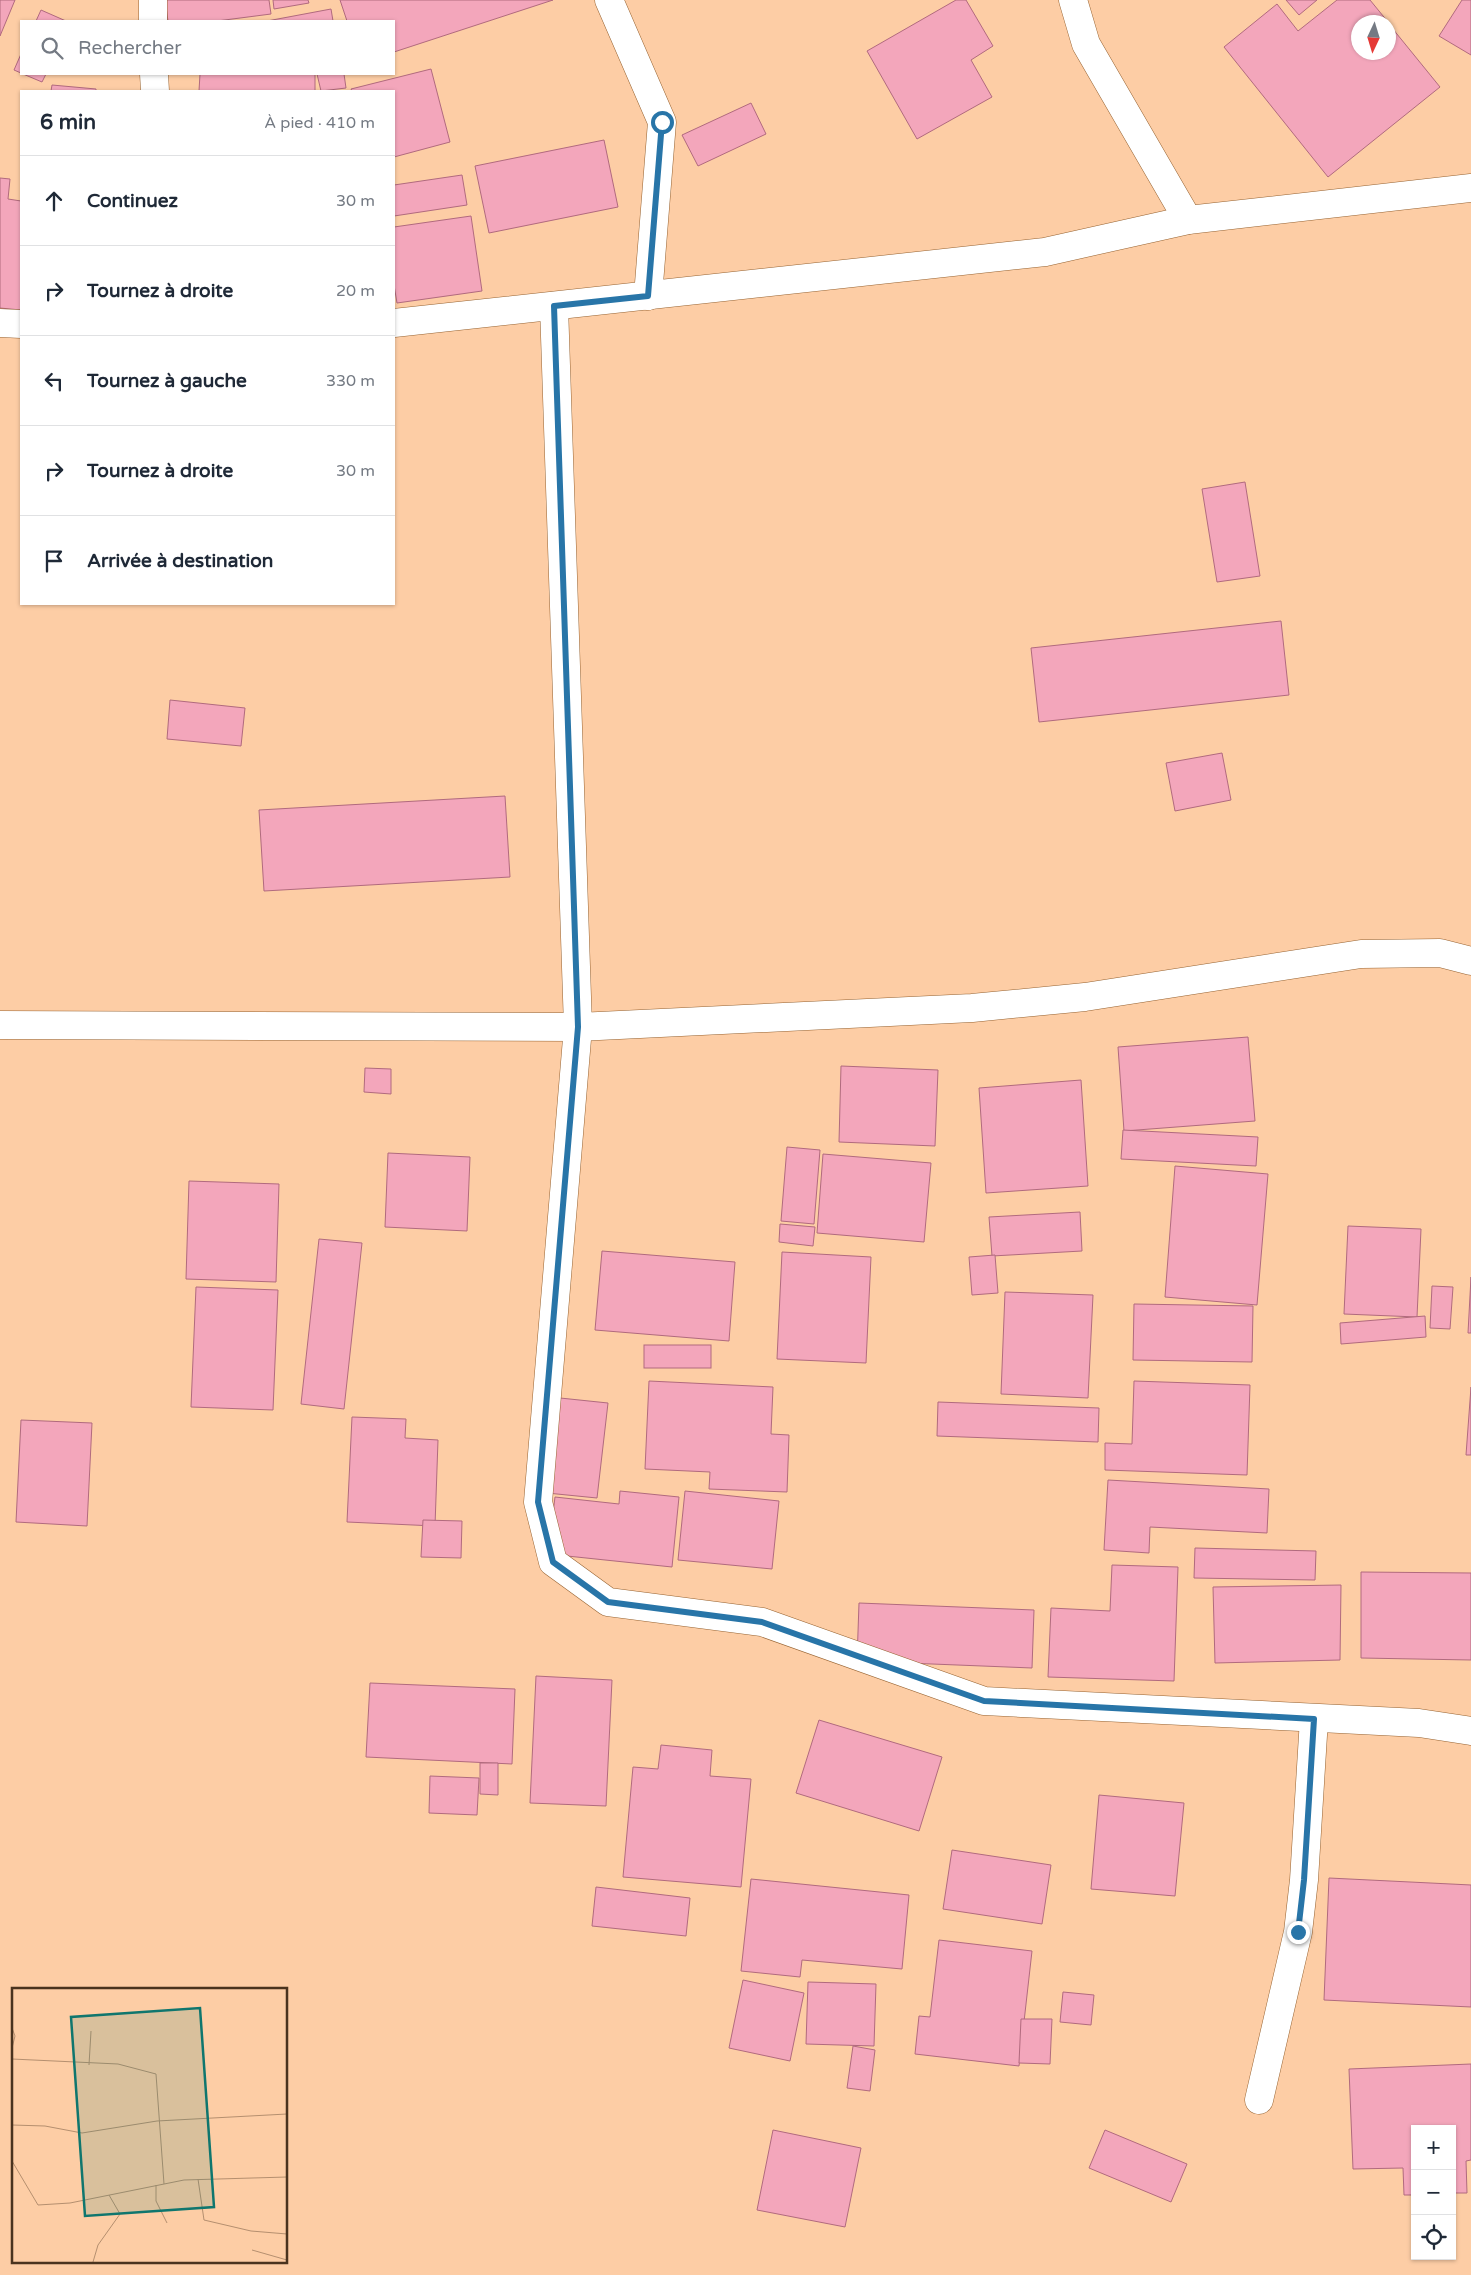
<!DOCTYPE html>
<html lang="fr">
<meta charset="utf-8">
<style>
body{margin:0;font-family:"Varela Round",sans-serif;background:#f6f6f7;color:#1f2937}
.controls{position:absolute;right:15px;bottom:15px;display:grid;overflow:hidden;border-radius:0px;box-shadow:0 1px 4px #0004}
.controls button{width:45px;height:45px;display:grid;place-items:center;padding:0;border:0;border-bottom:1px solid #e0e1e3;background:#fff;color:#1f2937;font:25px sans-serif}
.compass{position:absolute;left:1351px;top:15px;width:45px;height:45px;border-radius:50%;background:#fff;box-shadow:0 1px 4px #0004;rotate:184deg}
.stop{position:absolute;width:15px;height:15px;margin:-11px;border:4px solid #2875a8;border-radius:50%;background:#fff}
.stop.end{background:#2875a8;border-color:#fff;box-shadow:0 1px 5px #0008}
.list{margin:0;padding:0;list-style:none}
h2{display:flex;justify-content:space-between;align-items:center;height:65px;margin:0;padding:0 20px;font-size:21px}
h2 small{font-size:16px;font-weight:400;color:#747a83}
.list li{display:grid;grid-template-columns:32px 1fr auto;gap:15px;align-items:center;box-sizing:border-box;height:90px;padding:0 20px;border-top:1px solid #e0e1e3}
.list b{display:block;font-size:19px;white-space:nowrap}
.list em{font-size:16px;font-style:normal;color:#747a83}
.icon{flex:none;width:28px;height:28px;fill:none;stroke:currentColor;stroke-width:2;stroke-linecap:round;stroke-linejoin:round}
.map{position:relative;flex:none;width:1471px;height:2275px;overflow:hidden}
.search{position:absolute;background:#fff;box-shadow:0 1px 4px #0004;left:20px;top:20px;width:375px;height:55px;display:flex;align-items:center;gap:12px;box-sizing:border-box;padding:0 18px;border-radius:0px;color:#747a83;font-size:19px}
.panel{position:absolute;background:#fff;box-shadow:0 1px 4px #0004;left:20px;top:90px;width:375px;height:515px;border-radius:0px}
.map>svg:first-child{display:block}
</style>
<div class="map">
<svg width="1471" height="2275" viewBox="0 0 1471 2275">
<rect width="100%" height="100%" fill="#fdcda5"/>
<g fill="#f3a6bb" stroke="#b16a7e">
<path d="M 0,0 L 15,0 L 0,36 Z"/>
<path d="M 165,0 L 269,0 L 271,14 L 217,21 L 168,21 Z"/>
<path d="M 273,0 L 308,0 L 309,3 L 274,9 Z"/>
<path d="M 340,0 L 553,0 L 394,52 L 394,21 L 347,21 Z"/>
<path d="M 956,0 L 966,0 L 993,46 L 971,60 L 992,97 L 917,139 L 867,51 Z"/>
<path d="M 1286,0 L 1317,0 L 1299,15 Z"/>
<path d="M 1337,0 L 1370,0 L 1388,22 L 1358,22 L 1358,52 L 1388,52 L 1388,23 L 1440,87 L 1328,177 L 1224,47 L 1277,4 L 1298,31 Z"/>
<path d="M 1462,0 L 1471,0 L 1471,55 L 1439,36 Z"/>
<path d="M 331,9 L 333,21 L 267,21 Z"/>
<path d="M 41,10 L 66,21 L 36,21 Z"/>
<path d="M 21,54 L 21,73 L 14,70 Z"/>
<path d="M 431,69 L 450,142 L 394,157 L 394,91 L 352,91 L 351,89 Z"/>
<path d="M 23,74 L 46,74 L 42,82 Z"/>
<path d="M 200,74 L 315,74 L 315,91 L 199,91 Z"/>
<path d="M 317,74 L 344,74 L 346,88 L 321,91 Z"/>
<path d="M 52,85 L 96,89 L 96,91 L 51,91 Z"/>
<path d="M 751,103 L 766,134 L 698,166 L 682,135 Z"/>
<path d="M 604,140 L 618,207 L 489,233 L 475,166 Z"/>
<path d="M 462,175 L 467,205 L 394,216 L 394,185 Z"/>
<path d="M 0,178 L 10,179 L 8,199 L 21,201 L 21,310 L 0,308 Z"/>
<path d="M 471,216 L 482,291 L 397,303 L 394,285 L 394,227 Z"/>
<path d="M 1245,482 L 1260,576 L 1217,582 L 1202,489 Z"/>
<path d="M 1281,621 L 1289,695 L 1039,722 L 1031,648 Z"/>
<path d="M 170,700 L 245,708 L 241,746 L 167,739 Z"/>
<path d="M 1222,753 L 1231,800 L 1175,811 L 1166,763 Z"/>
<path d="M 505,796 L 510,877 L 264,891 L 259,810 Z"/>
<path d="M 1248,1037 L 1255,1121 L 1124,1131 L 1118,1047 Z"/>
<path d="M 841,1066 L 938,1070 L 935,1146 L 839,1142 Z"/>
<path d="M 365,1068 L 391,1069 L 391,1094 L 364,1092 Z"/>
<path d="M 1081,1080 L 1088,1186 L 986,1193 L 979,1088 Z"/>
<path d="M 1123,1130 L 1258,1137 L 1256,1166 L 1121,1159 Z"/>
<path d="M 787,1147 L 820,1150 L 814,1224 L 781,1221 Z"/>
<path d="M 388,1153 L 470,1157 L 467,1231 L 385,1227 Z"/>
<path d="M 823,1154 L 931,1163 L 924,1242 L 817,1233 Z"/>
<path d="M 1175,1166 L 1268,1174 L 1257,1305 L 1165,1297 Z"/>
<path d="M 189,1181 L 279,1184 L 276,1282 L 186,1279 Z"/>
<path d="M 1080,1212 L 1082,1251 L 992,1256 L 989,1217 Z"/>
<path d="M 780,1224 L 815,1227 L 813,1246 L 779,1242 Z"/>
<path d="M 1348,1226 L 1421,1229 L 1417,1317 L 1344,1314 Z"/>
<path d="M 319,1239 L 362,1243 L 344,1409 L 301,1404 Z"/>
<path d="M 602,1251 L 735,1262 L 729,1341 L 595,1330 Z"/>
<path d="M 782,1252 L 871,1257 L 866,1363 L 777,1359 Z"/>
<path d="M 995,1255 L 998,1293 L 972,1295 L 969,1257 Z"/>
<path d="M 1471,1277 L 1471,1333 L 1468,1333 Z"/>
<path d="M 1432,1286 L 1453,1287 L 1450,1329 L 1430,1328 Z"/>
<path d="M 196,1287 L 278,1290 L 273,1410 L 191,1407 Z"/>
<path d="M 1005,1292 L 1093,1295 L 1088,1398 L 1001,1394 Z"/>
<path d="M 1134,1304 L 1253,1306 L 1252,1362 L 1133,1360 Z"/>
<path d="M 1425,1316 L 1426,1337 L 1341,1344 L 1340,1323 Z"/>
<rect x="644" y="1345" width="67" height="23"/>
<path d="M 649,1381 L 773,1387 L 771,1434 L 789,1435 L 787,1492 L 709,1489 L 710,1472 L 645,1469 Z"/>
<path d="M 1134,1381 L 1250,1385 L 1247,1475 L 1105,1470 L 1105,1443 L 1132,1444 Z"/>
<path d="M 1471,1387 L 1471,1455 L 1466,1455 Z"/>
<path d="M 541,1396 L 608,1403 L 597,1498 L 547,1493 Z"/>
<path d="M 938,1402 L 1099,1408 L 1098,1442 L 937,1436 Z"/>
<path d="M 352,1417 L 406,1419 L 405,1438 L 438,1440 L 435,1526 L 347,1522 Z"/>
<path d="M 21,1420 L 92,1423 L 87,1526 L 16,1522 Z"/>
<path d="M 1108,1480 L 1269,1489 L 1267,1533 L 1150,1527 L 1149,1553 L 1104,1550 Z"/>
<path d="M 620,1491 L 679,1497 L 672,1567 L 548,1554 L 555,1497 L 619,1504 Z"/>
<path d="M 685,1491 L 779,1501 L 772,1569 L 678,1560 Z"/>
<path d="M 423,1520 L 462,1521 L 461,1558 L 421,1557 Z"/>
<path d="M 1195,1548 L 1316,1551 L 1315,1580 L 1194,1578 Z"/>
<path d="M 1112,1565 L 1178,1567 L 1174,1681 L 1048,1677 L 1051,1608 L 1110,1611 Z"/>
<path d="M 1361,1572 L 1471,1573 L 1471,1660 L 1361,1658 Z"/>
<path d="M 1341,1585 L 1340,1660 L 1215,1663 L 1213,1587 Z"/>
<path d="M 859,1603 L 1034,1610 L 1032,1668 L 857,1661 Z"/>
<path d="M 536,1676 L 612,1680 L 606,1806 L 530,1803 Z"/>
<path d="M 370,1683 L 515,1689 L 512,1764 L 366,1757 Z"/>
<path d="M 819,1720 L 942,1757 L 919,1831 L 796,1793 Z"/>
<path d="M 661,1745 L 712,1750 L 710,1776 L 751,1779 L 741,1887 L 623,1877 L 633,1767 L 658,1769 Z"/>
<path d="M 480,1763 L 498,1763 L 498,1795 L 480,1794 Z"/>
<path d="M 430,1776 L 479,1778 L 477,1815 L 429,1813 Z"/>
<path d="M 1099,1795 L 1184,1803 L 1175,1896 L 1091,1889 Z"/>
<path d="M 952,1850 L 1051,1865 L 1042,1924 L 943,1909 Z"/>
<path d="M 1329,1878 L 1471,1885 L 1471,2007 L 1324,2000 Z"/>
<path d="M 751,1879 L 909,1895 L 902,1969 L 802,1960 L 800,1977 L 741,1971 Z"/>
<path d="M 596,1887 L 690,1898 L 686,1936 L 592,1926 Z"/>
<path d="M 939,1940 L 1032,1951 L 1019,2066 L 915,2054 L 919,2016 L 930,2017 Z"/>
<path d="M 743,1980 L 804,1993 L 790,2061 L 729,2048 Z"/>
<path d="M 808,1982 L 876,1984 L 874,2046 L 806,2044 Z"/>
<path d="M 1063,1992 L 1094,1995 L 1091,2025 L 1060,2022 Z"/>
<path d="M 1021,2019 L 1052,2019 L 1050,2064 L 1019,2063 Z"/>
<path d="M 853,2046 L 875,2050 L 870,2091 L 847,2088 Z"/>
<path d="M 1471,2064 L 1471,2160 L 1466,2161 L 1467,2193 L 1452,2193 L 1452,2129 L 1415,2129 L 1415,2195 L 1404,2195 L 1403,2168 L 1353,2169 L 1349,2069 Z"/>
<path d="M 773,2130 L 861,2148 L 845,2227 L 757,2210 Z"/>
<path d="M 1105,2130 L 1187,2164 L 1171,2202 L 1089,2168 Z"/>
</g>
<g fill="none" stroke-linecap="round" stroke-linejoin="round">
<g stroke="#976331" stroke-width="29">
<g id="street">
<path d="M 153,0 L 153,21"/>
<path d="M 609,0 L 662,122 L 648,296"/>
<path d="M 1073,0 L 1086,44 L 1188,220"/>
<path d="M 154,74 L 155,91"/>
<path d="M 554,306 L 578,1027 L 538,1502 L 553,1562 L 608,1602 L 762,1622 L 984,1701 L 1419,1723 L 1471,1731"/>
<path d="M 0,323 L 21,324"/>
<path d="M 394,323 L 1045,252 L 1188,220 L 1471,188"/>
<path d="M 1259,2100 L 1298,1932 L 1304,1880 L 1314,1719"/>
</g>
</g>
<g stroke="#976331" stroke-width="29">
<path id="secondary" d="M 0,1025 L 578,1027 L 972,1008 L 1085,997 L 1361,954 L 1440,953 L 1471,961"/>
</g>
<use href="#street" stroke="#fff" stroke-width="28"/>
<use href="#secondary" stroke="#fff" stroke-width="28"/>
</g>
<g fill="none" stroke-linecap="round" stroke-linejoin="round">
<path stroke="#2875a8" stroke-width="6" d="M 662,122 L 648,296 L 554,306 L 578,1027 L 538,1502 L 553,1562 L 608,1602 L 762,1622 L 984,1701 L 1314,1719 L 1304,1880 L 1298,1932"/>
</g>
<g transform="translate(12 1988)">
<rect width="275" height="275" fill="#fdcda5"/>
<path fill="none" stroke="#b58f6f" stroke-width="1" d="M 0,40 L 3,48 L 0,60M 0,71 L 106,76 L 144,86 L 152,196M 77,77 L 79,43M 0,137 L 33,138 L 70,145 L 145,133 L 275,126M 0,173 L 26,217 L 58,215 L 172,192 L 275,189M 186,191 L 192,232 L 239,243 L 275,246M 144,197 L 144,213 L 155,235M 240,262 L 275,272M 81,274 L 86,257 L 108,226 L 97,207"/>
<path fill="#0f766e" fill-opacity="0.15" stroke="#0f766e" stroke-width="2.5" d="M 188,20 L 202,219 L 73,228 L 59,29 Z"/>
<rect width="275" height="275" fill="none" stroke="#4a331e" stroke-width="2.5"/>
</g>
</svg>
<div class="controls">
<button>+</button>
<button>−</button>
<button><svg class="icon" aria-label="locate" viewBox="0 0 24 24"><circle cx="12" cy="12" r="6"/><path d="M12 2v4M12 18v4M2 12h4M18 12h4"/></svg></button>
</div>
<svg class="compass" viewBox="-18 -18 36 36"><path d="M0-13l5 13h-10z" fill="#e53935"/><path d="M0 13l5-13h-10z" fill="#747a83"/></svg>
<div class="stop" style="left:662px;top:122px"></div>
<div class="stop end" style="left:1298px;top:1932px"></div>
<div class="search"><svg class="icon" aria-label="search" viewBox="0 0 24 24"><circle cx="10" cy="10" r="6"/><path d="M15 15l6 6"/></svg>Rechercher</div>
<section class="panel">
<h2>6 min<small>À pied · 410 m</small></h2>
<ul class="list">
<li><svg class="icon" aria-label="ahead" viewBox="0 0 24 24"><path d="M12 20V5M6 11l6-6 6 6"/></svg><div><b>Continuez</b></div><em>30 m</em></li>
<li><svg class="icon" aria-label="right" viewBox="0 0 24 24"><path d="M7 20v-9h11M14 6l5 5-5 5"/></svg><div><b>Tournez à droite</b></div><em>20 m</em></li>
<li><svg class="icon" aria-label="left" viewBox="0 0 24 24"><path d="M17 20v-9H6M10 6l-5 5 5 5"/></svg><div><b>Tournez à gauche</b></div><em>330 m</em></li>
<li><svg class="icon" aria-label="right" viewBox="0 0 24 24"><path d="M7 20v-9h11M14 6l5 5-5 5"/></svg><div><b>Tournez à droite</b></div><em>30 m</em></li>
<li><svg class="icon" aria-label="arrive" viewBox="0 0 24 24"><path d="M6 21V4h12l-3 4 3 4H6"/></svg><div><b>Arrivée à destination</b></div></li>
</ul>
</section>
</div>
